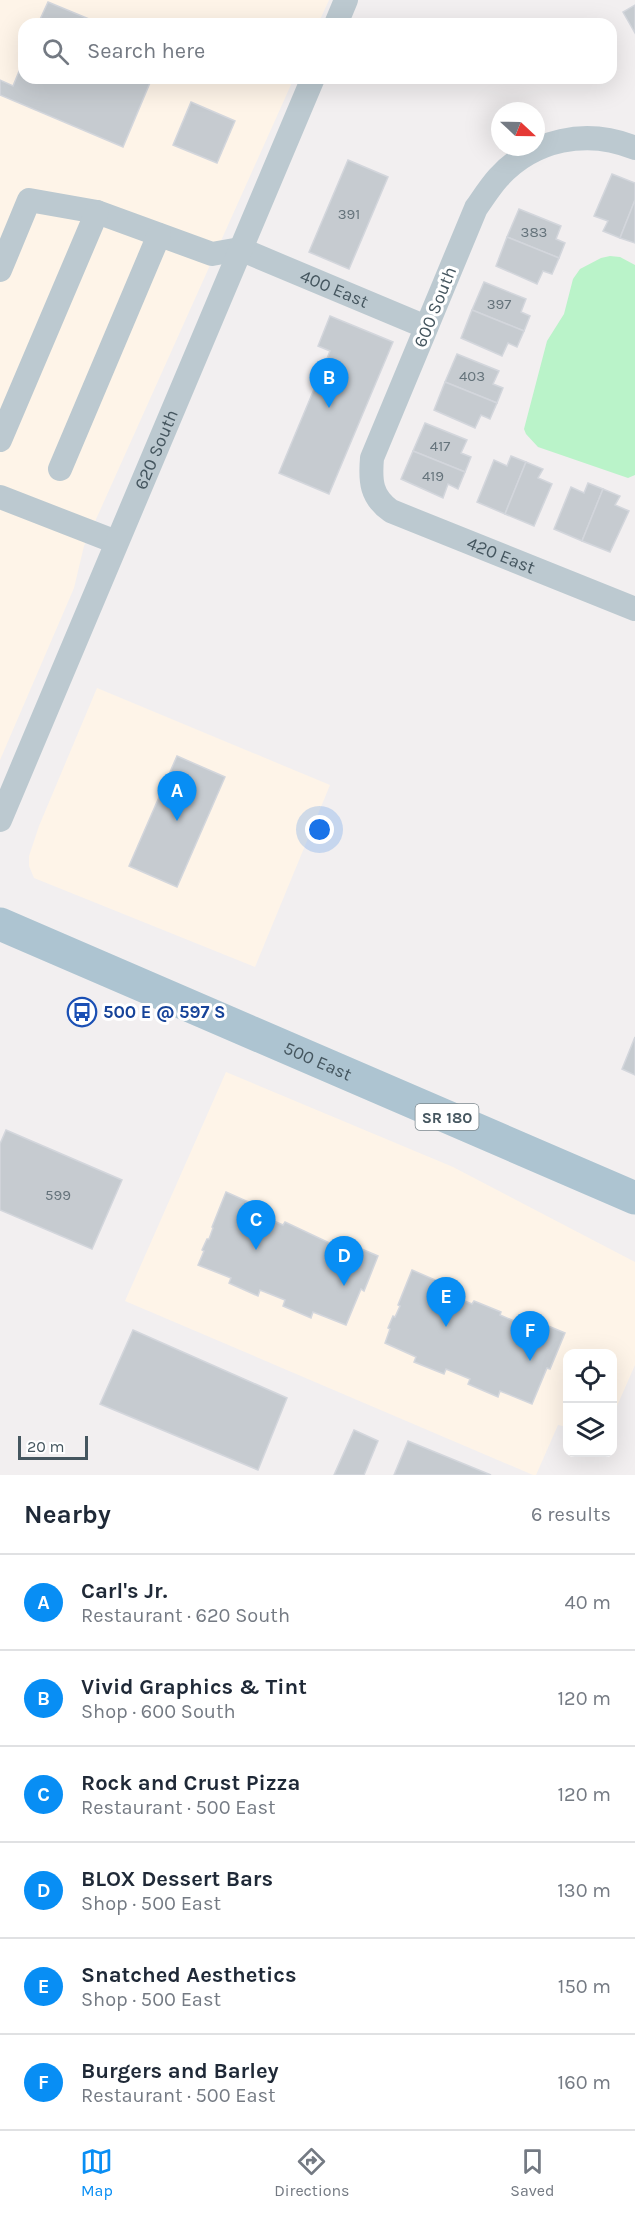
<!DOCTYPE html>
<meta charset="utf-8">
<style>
body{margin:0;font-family:Karla,sans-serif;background:#f6f6f7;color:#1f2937}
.controls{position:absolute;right:18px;bottom:18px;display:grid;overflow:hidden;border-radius:12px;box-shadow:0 6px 24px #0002}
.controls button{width:54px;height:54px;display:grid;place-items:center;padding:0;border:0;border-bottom:2px solid #e0e1e3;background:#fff;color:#1f2937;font:30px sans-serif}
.compass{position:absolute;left:491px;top:102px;width:54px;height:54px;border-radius:50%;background:#fff;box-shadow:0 6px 24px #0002;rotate:112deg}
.scale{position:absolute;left:18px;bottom:15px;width:70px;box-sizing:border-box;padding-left:6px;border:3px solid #45565f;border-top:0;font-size:16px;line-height:21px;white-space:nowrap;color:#45565f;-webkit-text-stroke:4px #fff;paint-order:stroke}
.you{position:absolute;left:320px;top:830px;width:21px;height:21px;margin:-15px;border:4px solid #fff;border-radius:50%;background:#1a73e8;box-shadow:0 0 0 9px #1a73e833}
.badge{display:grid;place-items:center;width:39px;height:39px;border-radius:50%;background:#088ef4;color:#fff;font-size:20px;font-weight:700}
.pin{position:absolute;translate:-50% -50px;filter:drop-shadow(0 2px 3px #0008)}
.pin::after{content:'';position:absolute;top:32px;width:21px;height:18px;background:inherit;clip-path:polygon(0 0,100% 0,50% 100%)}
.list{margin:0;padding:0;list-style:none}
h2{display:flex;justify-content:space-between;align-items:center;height:78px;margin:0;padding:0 24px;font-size:26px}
h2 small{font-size:20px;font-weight:400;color:#747a83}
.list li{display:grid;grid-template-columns:39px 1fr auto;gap:18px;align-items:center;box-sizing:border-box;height:96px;padding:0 24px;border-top:2px solid #e0e1e3}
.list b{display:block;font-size:22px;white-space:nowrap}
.list p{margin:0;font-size:20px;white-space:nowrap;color:#747a83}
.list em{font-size:20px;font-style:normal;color:#747a83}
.icon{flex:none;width:33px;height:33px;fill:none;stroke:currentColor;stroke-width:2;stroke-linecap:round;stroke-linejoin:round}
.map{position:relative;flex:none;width:635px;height:1475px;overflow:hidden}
.search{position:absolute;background:#fff;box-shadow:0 6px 24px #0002;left:18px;right:18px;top:18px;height:66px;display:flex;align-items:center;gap:15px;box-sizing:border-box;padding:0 21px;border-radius:18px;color:#747a83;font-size:22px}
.sheet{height:654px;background:#fff}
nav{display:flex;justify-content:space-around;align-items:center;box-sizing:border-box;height:84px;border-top:2px solid #e0e1e3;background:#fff;font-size:16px;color:#747a83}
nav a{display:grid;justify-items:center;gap:3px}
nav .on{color:#088ef4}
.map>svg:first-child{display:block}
</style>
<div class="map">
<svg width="635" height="1475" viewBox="0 0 635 1475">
<rect width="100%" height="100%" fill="#f2eff0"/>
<g fill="#fef4e8">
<path d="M 0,0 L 329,0 L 318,24 L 24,24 L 24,78 L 294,78 L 84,546 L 74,588 L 0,760 Z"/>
<path d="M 97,688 L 330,785 L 255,967 L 34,878 L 29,866 L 29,856 L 39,826 Z"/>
<path d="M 226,1072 L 453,1167 L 635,1262 L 635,1365 L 613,1415 L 612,1354 L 568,1354 L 567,1427 L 558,1425 L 536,1475 L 533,1475 L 125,1301 Z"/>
</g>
<path fill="#baf3c9" d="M 610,256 L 620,257 L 635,265 L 635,475 L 628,478 L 538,447 L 526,434 L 524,429 L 547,341 L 564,314 L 573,279 L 580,269 L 601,258 Z"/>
<g fill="#c6cbd0" stroke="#d3d6dc" stroke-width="1.5">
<path d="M 48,2 L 101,24 L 38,24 Z"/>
<path d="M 635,5 L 635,33 L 623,12 Z"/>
<path d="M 24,59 L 24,78 L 152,78 L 123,147 L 0,95 L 0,80 L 13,86 Z"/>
<path d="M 191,102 L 235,121 L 217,163 L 173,145 Z"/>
<path d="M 348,160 L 388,177 L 349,269 L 309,252 Z"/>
<path d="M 612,174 L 635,183 L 635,200 L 620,238 L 603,231 L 608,221 L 594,216 Z"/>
<path d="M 635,200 L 635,243 L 620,238 Z"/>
<path d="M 519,209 L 561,226 L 556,239 L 565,243 L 559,258 L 507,237 Z"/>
<path d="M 507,237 L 559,258 L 552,274 L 543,271 L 537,284 L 496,266 Z"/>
<path d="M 484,282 L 526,299 L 521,312 L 530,316 L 524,331 L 472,310 Z"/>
<path d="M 472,310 L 524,331 L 517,347 L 508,343 L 502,356 L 461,338 Z"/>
<path d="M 330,316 L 393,342 L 329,494 L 279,473 L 330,351 L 318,346 Z"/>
<path d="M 457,354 L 499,371 L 493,384 L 503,388 L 497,403 L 445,382 Z"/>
<path d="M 445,382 L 497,403 L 490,419 L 481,415 L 475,428 L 434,410 Z"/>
<path d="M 425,423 L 467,440 L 461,453 L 471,457 L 465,472 L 413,451 Z"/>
<path d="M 413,451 L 465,472 L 458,489 L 448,484 L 443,498 L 401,479 Z"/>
<path d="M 511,456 L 526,462 L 505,514 L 477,502 L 494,460 L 507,466 Z"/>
<path d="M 526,462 L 543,469 L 538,478 L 552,484 L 534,526 L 505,514 Z"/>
<path d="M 588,483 L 603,489 L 582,541 L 554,529 L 571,487 L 584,493 Z"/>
<path d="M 603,489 L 620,496 L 615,505 L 629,511 L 610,552 L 582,541 Z"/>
<path d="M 177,756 L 225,777 L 177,887 L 129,866 Z"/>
<path d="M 635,1037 L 635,1075 L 622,1069 Z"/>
<path d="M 6,1130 L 122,1180 L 92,1249 L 0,1210 L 0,1144 Z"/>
<path d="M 226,1192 L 260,1207 L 258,1214 L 283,1225 L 285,1222 L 340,1248 L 343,1241 L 378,1256 L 364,1291 L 361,1289 L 346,1325 L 313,1312 L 311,1318 L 283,1306 L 285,1300 L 260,1290 L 258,1296 L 229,1283 L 231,1278 L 198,1265 L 204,1251 L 202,1250 L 207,1239 L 209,1239 L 213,1228 L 212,1227 Z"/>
<path d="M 412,1270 L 447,1285 L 443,1292 L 472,1304 L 474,1301 L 501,1312 L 500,1315 L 526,1326 L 529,1318 L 565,1333 L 550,1369 L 547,1368 L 532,1404 L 500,1391 L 498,1397 L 468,1384 L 470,1379 L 446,1369 L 444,1374 L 414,1362 L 416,1357 L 385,1343 L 390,1329 L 388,1328 L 393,1316 L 395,1317 L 400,1306 L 398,1305 Z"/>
<path d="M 133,1330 L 287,1398 L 258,1470 L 100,1404 Z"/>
<path d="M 354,1430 L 378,1441 L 364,1475 L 334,1475 Z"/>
<path d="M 408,1441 L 491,1475 L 394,1475 Z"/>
</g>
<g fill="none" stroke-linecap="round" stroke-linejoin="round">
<g stroke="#bcc9d0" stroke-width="24">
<path d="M 336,24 L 346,0"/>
<path id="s1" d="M 635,148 C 587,128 533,139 498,178 C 490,187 483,198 476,208 L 372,458 C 370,481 371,497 391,511 L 635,609"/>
<path id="s2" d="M 0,270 L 29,200 L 97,212 L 212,254 L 240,249 L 426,327"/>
<path d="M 0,440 L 97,212"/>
<path d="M 60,469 L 159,235"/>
<path d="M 0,497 L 116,542"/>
<path id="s3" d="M 0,820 L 313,78"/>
</g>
<path stroke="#adc4d1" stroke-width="33" id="s4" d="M 0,924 L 635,1198"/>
</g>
<defs>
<g id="bus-ring" transform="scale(1.5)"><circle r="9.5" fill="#fff" stroke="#1a4fb4" stroke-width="1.5"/><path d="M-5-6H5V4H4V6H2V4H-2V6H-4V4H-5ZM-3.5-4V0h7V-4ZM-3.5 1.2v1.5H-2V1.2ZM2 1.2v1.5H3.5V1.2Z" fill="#1a4fb4"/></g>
</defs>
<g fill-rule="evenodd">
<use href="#bus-ring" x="82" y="1012"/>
</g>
<g text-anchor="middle" stroke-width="6" stroke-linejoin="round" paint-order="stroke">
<g font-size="15" fill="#65737b">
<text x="349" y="219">391</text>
<text x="534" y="237">383</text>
<text x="499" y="309">397</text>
<text x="472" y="381">403</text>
<text x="440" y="451">417</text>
<text x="433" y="481">419</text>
<text x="58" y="1200">599</text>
</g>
<rect fill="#fff" stroke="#7d898f" stroke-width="1.5" x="415.5" y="1104" width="63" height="26" rx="4.5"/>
<g font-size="16" font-weight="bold" fill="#45565f">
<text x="447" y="1123">SR 180</text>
</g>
<g font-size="18" fill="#45565f" stroke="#fff">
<text dy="6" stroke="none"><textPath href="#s2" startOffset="398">400 East</textPath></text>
<text transform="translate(435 307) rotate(-68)" y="6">600 South</text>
<text dy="6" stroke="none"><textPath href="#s3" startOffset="402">620 South</textPath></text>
<text dy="6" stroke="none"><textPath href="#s1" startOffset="636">420 East</textPath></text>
<text dy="6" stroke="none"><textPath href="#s4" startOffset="346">500 East</textPath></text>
</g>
<g font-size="18" font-weight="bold" fill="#164399" stroke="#fff" text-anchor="start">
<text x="103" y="1018">500 E @ 597 S</text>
</g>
</g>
</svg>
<div class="controls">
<button><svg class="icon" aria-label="locate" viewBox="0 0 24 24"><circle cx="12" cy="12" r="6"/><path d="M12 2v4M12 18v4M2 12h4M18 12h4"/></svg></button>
<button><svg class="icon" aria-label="layers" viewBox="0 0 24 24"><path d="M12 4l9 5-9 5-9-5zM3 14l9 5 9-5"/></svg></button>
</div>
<svg class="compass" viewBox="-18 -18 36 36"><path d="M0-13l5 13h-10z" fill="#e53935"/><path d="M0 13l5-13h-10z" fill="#747a83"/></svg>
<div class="scale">20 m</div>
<div class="you"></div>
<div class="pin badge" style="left:177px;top:821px">A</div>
<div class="pin badge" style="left:329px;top:408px">B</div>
<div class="pin badge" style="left:256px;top:1250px">C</div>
<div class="pin badge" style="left:344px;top:1286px">D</div>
<div class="pin badge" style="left:446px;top:1327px">E</div>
<div class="pin badge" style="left:530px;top:1361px">F</div>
<div class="search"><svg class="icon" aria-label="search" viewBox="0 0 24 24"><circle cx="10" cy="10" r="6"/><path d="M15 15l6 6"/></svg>Search here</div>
</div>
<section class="sheet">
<h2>Nearby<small>6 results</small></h2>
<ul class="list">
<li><span class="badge">A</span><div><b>Carl's Jr.</b><p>Restaurant · 620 South</p></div><em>40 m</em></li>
<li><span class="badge">B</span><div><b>Vivid Graphics &amp; Tint</b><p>Shop · 600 South</p></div><em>120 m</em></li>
<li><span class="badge">C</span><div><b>Rock and Crust Pizza</b><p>Restaurant · 500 East</p></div><em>120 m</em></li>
<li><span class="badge">D</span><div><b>BLOX Dessert Bars</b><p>Shop · 500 East</p></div><em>130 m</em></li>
<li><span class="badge">E</span><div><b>Snatched Aesthetics</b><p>Shop · 500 East</p></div><em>150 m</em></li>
<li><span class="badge">F</span><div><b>Burgers and Barley</b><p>Restaurant · 500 East</p></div><em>160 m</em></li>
</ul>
</section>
<nav>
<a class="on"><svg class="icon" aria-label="map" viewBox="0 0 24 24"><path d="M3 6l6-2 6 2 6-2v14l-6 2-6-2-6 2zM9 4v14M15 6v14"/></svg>Map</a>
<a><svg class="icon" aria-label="directions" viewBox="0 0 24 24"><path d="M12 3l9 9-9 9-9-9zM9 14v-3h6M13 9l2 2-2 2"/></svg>Directions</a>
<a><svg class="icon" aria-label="saved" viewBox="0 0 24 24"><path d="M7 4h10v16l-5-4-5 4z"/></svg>Saved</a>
</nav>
